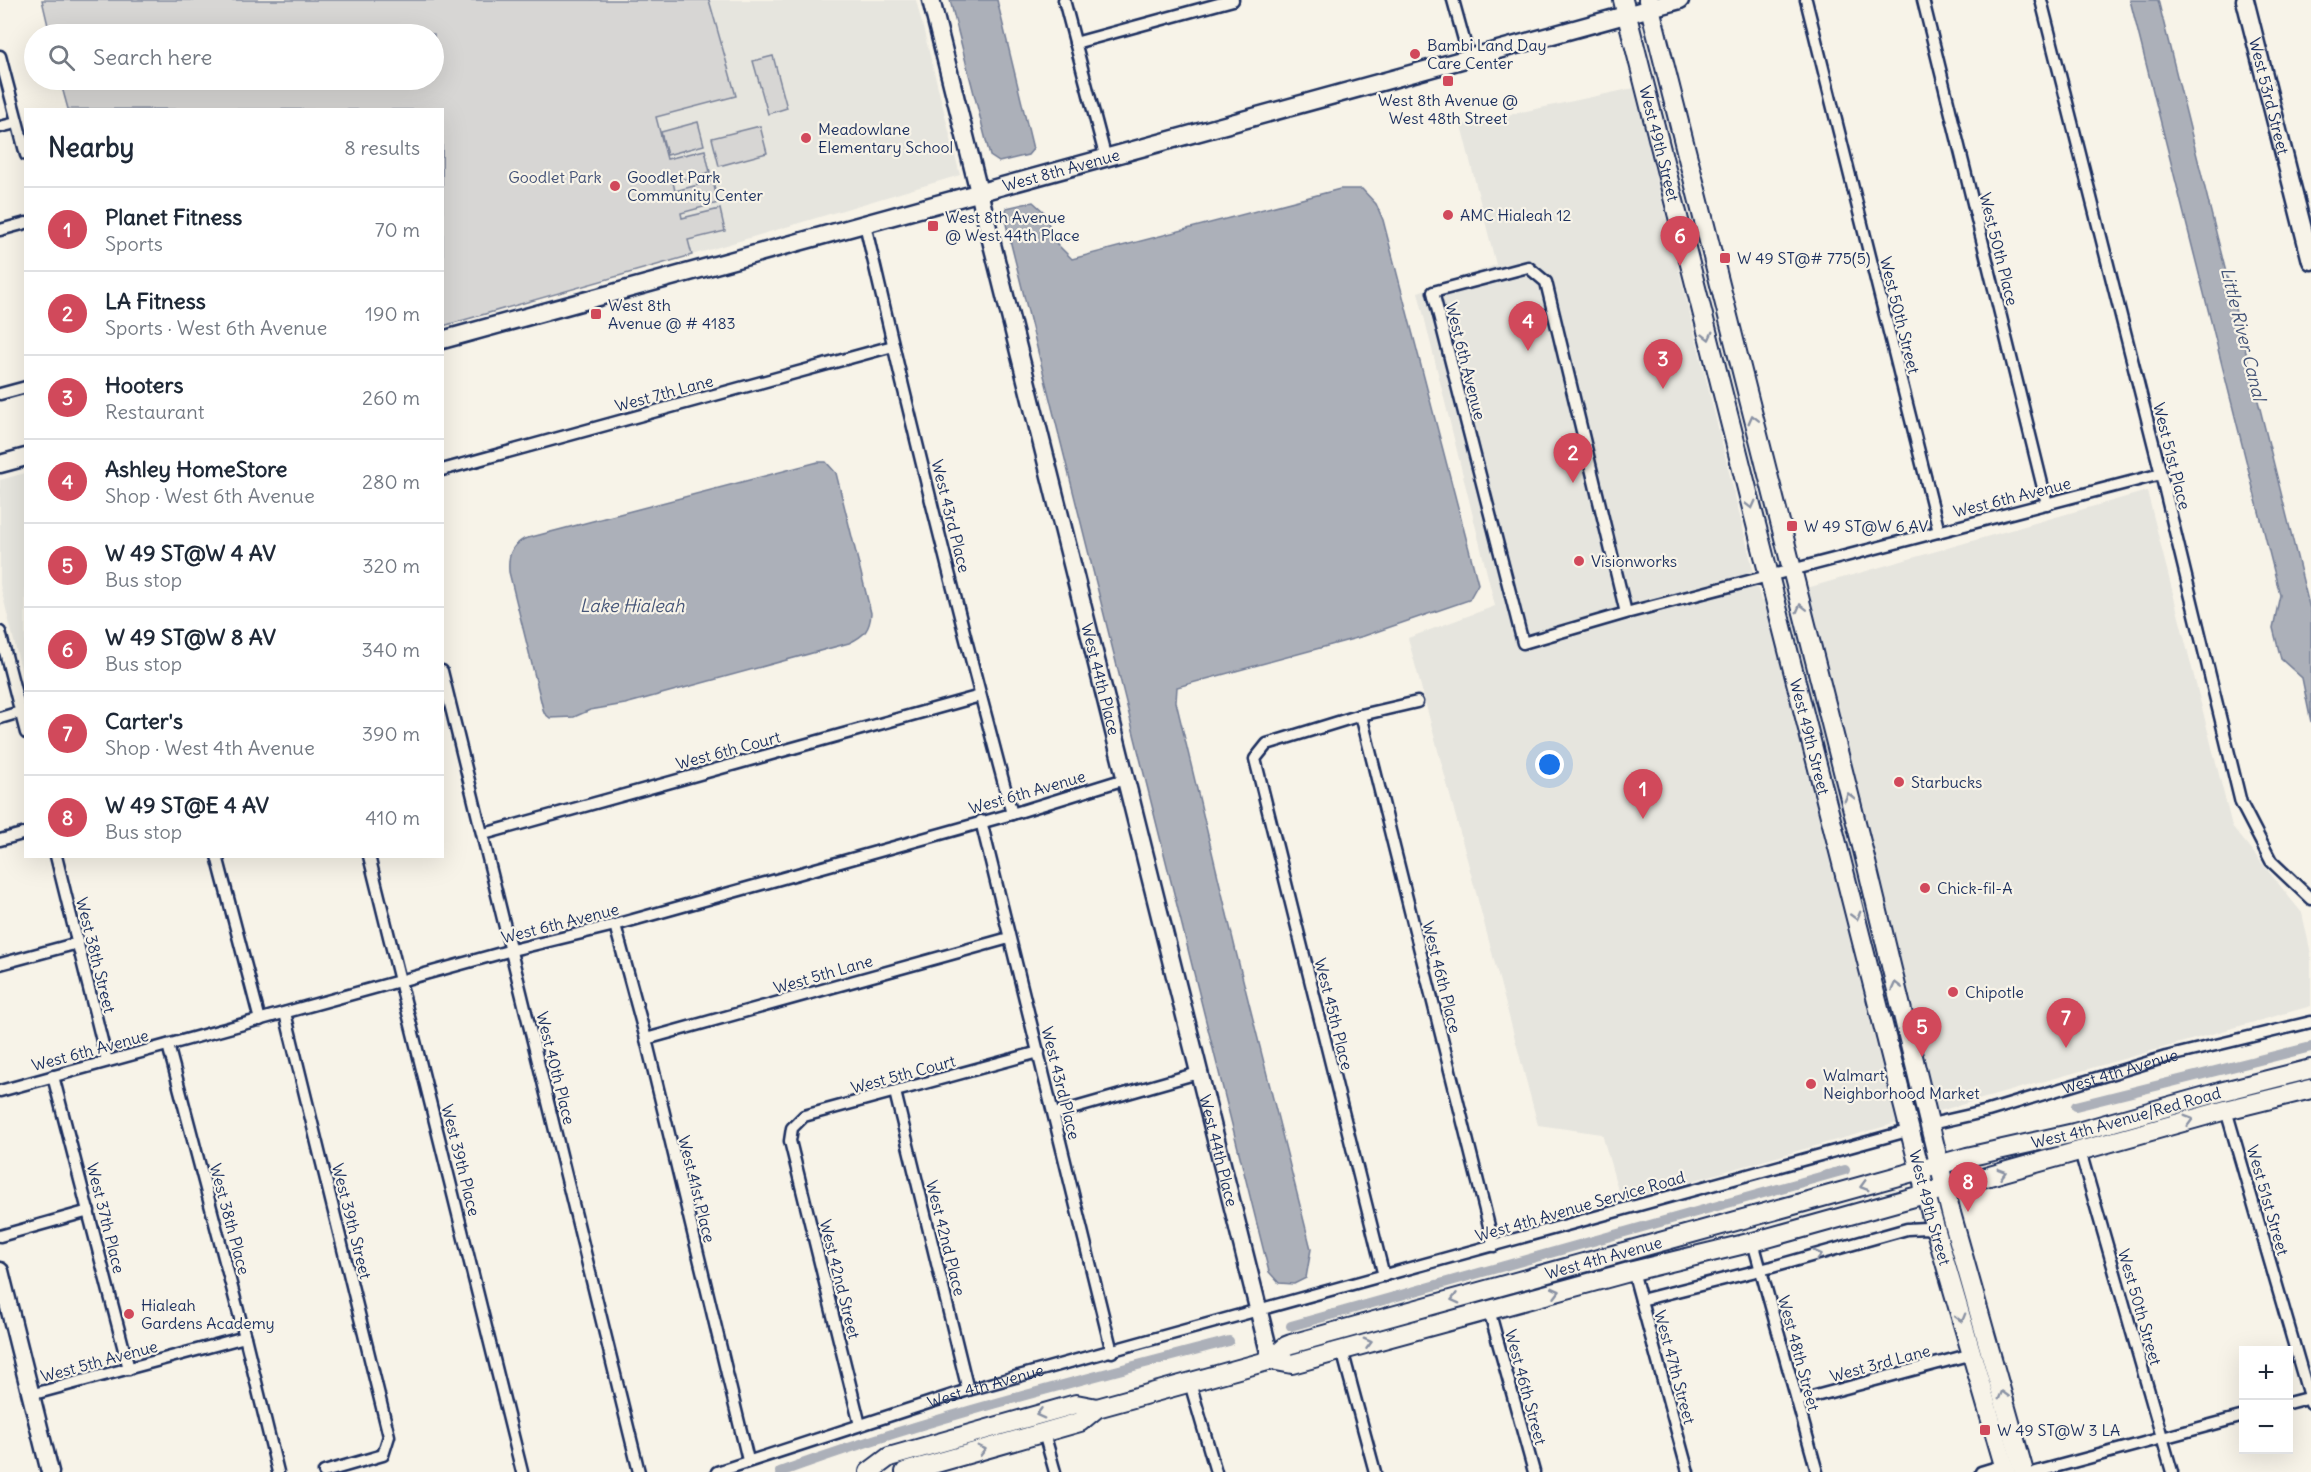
<!DOCTYPE html>
<meta charset="utf-8">
<style>
body{margin:0;font-family:Delius,sans-serif;background:#f2f2f3;color:#1f2937}
.controls{position:absolute;right:18px;bottom:18px;display:grid;overflow:hidden;border-radius:0px;box-shadow:0 6px 24px #0002}
.controls button{width:54px;height:54px;display:grid;place-items:center;padding:0;border:0;border-bottom:2px solid #e0e1e3;background:#fff;color:#1f2937;font:30px sans-serif}
.you{position:absolute;left:1550px;top:765px;width:21px;height:21px;margin:-15px;border:4px solid #fff;border-radius:50%;background:#1a73e8;box-shadow:0 0 0 9px #1a73e833}
.badge{display:grid;place-items:center;width:39px;height:39px;border-radius:50%;background:#d1495b;color:#fff;font-size:20px;font-weight:700}
.pin{position:absolute;translate:-50% -50px;filter:drop-shadow(0 2px 3px #0008)}
.pin::after{content:'';position:absolute;top:32px;width:21px;height:18px;background:inherit;clip-path:polygon(0 0,100% 0,50% 100%)}
.list{margin:0;padding:0;list-style:none}
h2{display:flex;justify-content:space-between;align-items:center;height:78px;margin:0;padding:0 24px;font-size:26px}
h2 small{font-size:20px;font-weight:400;color:#747a83}
.list li{display:grid;grid-template-columns:39px 1fr auto;gap:18px;align-items:center;box-sizing:border-box;height:84px;padding:0 24px;border-top:2px solid #e0e1e3}
.list b{display:block;font-size:22px;white-space:nowrap}
.list p{margin:0;font-size:20px;white-space:nowrap;color:#747a83}
.list em{font-size:20px;font-style:normal;color:#747a83}
.icon{flex:none;width:33px;height:33px;fill:none;stroke:currentColor;stroke-width:2;stroke-linecap:round;stroke-linejoin:round}
.map{position:relative;flex:none;width:2311px;height:1472px;overflow:hidden}
.search{position:absolute;background:#fff;box-shadow:0 6px 24px #0002;left:24px;top:24px;width:420px;height:66px;display:flex;align-items:center;gap:15px;box-sizing:border-box;padding:0 21px;border-radius:33px;color:#747a83;font-size:22px}
.panel{position:absolute;background:#fff;box-shadow:0 6px 24px #0002;left:24px;top:108px;width:420px;height:750px;border-radius:0px}
.map>svg:first-child{display:block}
</style>
<div class="map">
<svg width="2311" height="1472" viewBox="0 0 2311 1472">
<rect width="100%" height="100%" fill="#f7f3e8"/>
<filter id="ink" filterUnits="userSpaceOnUse"><feTurbulence type="fractalNoise" baseFrequency=".0167" numOctaves="2"/><feDisplacementMap in="SourceGraphic" scale="12" xChannelSelector="R" yChannelSelector="G"/><feConvolveMatrix kernelMatrix="1 2 1 2 8 2 1 2 1" color-interpolation-filters="sRGB"/></filter>
<g filter="url(#ink)">
<g fill="#e6e5de">
<path d="M 709,0 L 916,0 L 960,175 L 692,255 L 656,117 L 736,95 Z"/>
<path d="M 1634,88 L 1761,601 L 2147,491 L 2232,826 L 2302,913 L 2311,954 L 2311,1006 L 1621,1201 L 1602,1134 L 1538,1125 L 1408,638 L 1495,606 L 1418,292 L 1496,265 L 1461,125 Z"/>
<path d="M 25,473 L 26,473 L 25,685 L 0,585 L 0,480 Z"/>
</g>
<g fill="#d7d6d4" stroke="#798299" stroke-width="1.5">
<path d="M 42,0 L 709,0 L 736,96 L 656,117 L 667,159 L 705,150 L 710,172 L 673,182 L 675,191 L 713,181 L 718,203 L 681,213 L 682,218 L 720,209 L 725,231 L 688,240 L 692,255 L 443,326 L 442,110 L 68,109 L 60,80 L 434,80 L 434,34 L 50,34 Z"/>
<path d="M 773,56 L 787,108 L 768,114 L 753,61 Z"/>
<path d="M 698,122 L 704,145 L 667,155 L 661,132 Z"/>
<path d="M 760,126 L 767,153 L 719,166 L 712,138 Z"/>
</g>
<g fill="#acb0b9" stroke="#727c95" stroke-width="1.5">
<path d="M 950,0 L 997,0 L 1033,149 L 1028,155 L 999,162 L 990,156 Z"/>
<path d="M 2130,0 L 2158,0 L 2311,613 L 2311,722 L 2302,678 L 2281,659 L 2273,628 L 2280,595 Z"/>
<path d="M 1340,189 L 1362,189 L 1376,204 L 1383,220 L 1478,584 L 1469,600 L 1364,636 L 1177,687 L 1176,702 L 1237,956 L 1311,1249 L 1306,1278 L 1294,1284 L 1279,1283 L 1269,1272 L 1006,224 L 1006,208 L 1033,202 L 1044,212 L 1056,243 L 1072,259 Z"/>
<path d="M 818,462 L 826,462 L 836,473 L 871,613 C 870,630 864,636 849,643 L 625,704 L 590,710 L 574,717 L 550,718 L 544,713 L 509,572 C 508,556 510,547 524,539 Z"/>
</g>
<g fill="none" stroke-linecap="round" stroke-linejoin="round">
<g stroke="#acb0b9" stroke-width="10">
<path d="M 2076,1106 L 2311,1047"/>
<path d="M 1291,1326 L 1845,1170"/>
<path d="M 780,1472 C 927,1418 1078,1381 1229,1341"/>
</g>
<g stroke="#1b2f5e" stroke-width="15">
<g id="street">
<path d="M 1064,0 L 1106,159"/>
<path d="M 1453,0 L 1469,58"/>
<path d="M 1806,0 L 1939,532"/>
<path d="M 1923,0 L 2047,504"/>
<path d="M 2041,0 L 2161,474 L 2241,803 L 2271,861 L 2311,899"/>
<path d="M 1075,43 L 1233,0"/>
<path d="M 0,56 L 26,155"/>
<path d="M 0,127 L 16,123"/>
<path d="M 865,224 C 910,421 959,618 1012,814"/>
<path d="M 0,230 L 26,223"/>
<path d="M 0,394 L 26,387"/>
<path d="M 442,470 L 893,346"/>
<path d="M 1626,613 L 1523,643 L 1433,292 L 1528,267 L 1546,282 L 1626,613 L 2161,474"/>
<path d="M 0,632 L 26,733"/>
<path d="M 442,671 L 639,1472"/>
<path d="M 1361,715 L 1494,1246"/>
<path d="M 0,718 L 20,712"/>
<path d="M 981,821 L 1112,1352"/>
<path d="M 484,834 L 980,696"/>
<path d="M 0,840 L 26,833"/>
<path d="M 56,856 L 107,1061"/>
<path d="M 217,856 L 260,1020"/>
<path d="M 369,856 L 522,1472"/>
<path d="M 615,925 L 646,1039 L 748,1460"/>
<path d="M 0,964 L 78,943"/>
<path d="M 285,1013 L 389,1436 L 383,1455 L 324,1472"/>
<path d="M 646,1039 L 1009,938"/>
<path d="M 168,1045 L 245,1337 L 278,1472"/>
<path d="M 53,1076 L 129,1369"/>
<path d="M 0,1091 L 512,950 L 615,925 L 1012,814 L 1125,779"/>
<path d="M 895,1092 L 968,1390"/>
<path d="M 2226,1110 L 2311,1403"/>
<path d="M 1054,1114 L 1198,1073"/>
<path id="s1" d="M 1931,1124 L 1988,1111 L 2166,1057 L 2311,1022"/>
<path d="M 2080,1151 L 2172,1472"/>
<path d="M 0,1236 L 89,1211"/>
<path d="M 1753,1242 L 1817,1472"/>
<path d="M 1633,1271 L 1688,1472"/>
<path d="M 1384,1276 L 1255,759 L 1267,744 L 1361,715 L 1417,702"/>
<path d="M 1641,1300 L 1772,1267 L 1907,1229 L 1926,1228 L 1937,1233"/>
<path d="M 1489,1310 L 1534,1472"/>
<path d="M 1342,1350 L 1375,1472"/>
<path d="M 1190,1383 L 1216,1472"/>
<path d="M 30,1395 L 245,1337"/>
<path d="M 1797,1401 L 1972,1354"/>
<path d="M 2288,1403 L 2311,1397"/>
<path d="M 860,1425 L 790,1141 L 792,1128 L 804,1116 L 1039,1052"/>
<path d="M 1044,1433 L 1055,1472"/>
<path id="s2" d="M 717,1472 L 968,1390 L 1911,1130"/>
<path d="M 1981,1472 L 2004,1465"/>
<path d="M 2036,1472 L 2244,1416"/>
</g>
</g>
<g stroke="#1b2f5e" stroke-width="21">
<g id="secondary">
<path id="s3" d="M 931,0 L 1271,1360"/>
<path id="s4" d="M 2245,0 L 2311,261"/>
<path id="s5" d="M 442,340 L 1680,0"/>
<path d="M 0,464 L 26,457"/>
<path d="M 0,1271 L 50,1472"/>
</g>
</g>
<g stroke="#1b2f5e" stroke-width="22">
<g id="primary">
<path id="s6" d="M 1623,0 L 1931,1214 L 2006,1472"/>
<path d="M 1648,0 L 1864,854 L 1951,1213 L 2024,1472"/>
<path id="s7" d="M 1271,1360 L 1286,1346 L 1291,1344 L 1967,1157 L 2074,1133 L 2220,1092 L 2311,1069"/>
<path d="M 869,1472 L 889,1457 L 1076,1404 L 1097,1408"/>
<path d="M 905,1472 L 1080,1422 L 1097,1408 L 1271,1360 L 1292,1364 L 1633,1271 L 1753,1242 L 2226,1110 L 2311,1089"/>
</g>
</g>
<use href="#street" stroke="#f7f3e8" stroke-width="10"/>
<use href="#secondary" stroke="#f7f3e8" stroke-width="16"/>
<use href="#primary" stroke="#f7f3e8" stroke-width="18"/>
</g>
<defs><path id="oneway-chevron" d="M-2-3.5L2.5 0L-2 3.5" fill="none" stroke-width="1.6" stroke-linecap="round" stroke-linejoin="round" transform="scale(1.5)"/></defs>
<g stroke="#8991a3">
<use href="#oneway-chevron" transform="translate(1708 336) rotate(76)"/>
<use href="#oneway-chevron" transform="translate(1753 419) rotate(-104)"/>
<use href="#oneway-chevron" transform="translate(1751 505) rotate(76)"/>
<use href="#oneway-chevron" transform="translate(1801 608) rotate(-104)"/>
<use href="#oneway-chevron" transform="translate(1849 797) rotate(-104)"/>
<use href="#oneway-chevron" transform="translate(1856 916) rotate(75)"/>
<use href="#oneway-chevron" transform="translate(1896 986) rotate(-104)"/>
<use href="#oneway-chevron" transform="translate(2189 1120) rotate(-16)"/>
<use href="#oneway-chevron" transform="translate(2002 1173) rotate(-16)"/>
<use href="#oneway-chevron" transform="translate(1864 1186) rotate(164)"/>
<use href="#oneway-chevron" transform="translate(1818 1255) rotate(-15)"/>
<use href="#oneway-chevron" transform="translate(1556 1292) rotate(-15)"/>
<use href="#oneway-chevron" transform="translate(1455 1299) rotate(165)"/>
<use href="#oneway-chevron" transform="translate(1961 1318) rotate(74)"/>
<use href="#oneway-chevron" transform="translate(1368 1343) rotate(-15)"/>
<use href="#oneway-chevron" transform="translate(2003 1395) rotate(-105)"/>
<use href="#oneway-chevron" transform="translate(1040 1414) rotate(165)"/>
<use href="#oneway-chevron" transform="translate(982 1450) rotate(-15)"/>
</g>
</g>
<g fill="#d1495b" stroke="#f7f3e8" stroke-width="2">
<circle cx="1415" cy="54" r="6"/>
<rect x="1442" y="75" width="12" height="12" rx="3"/>
<circle cx="806" cy="138" r="6"/>
<circle cx="615" cy="186" r="6"/>
<circle cx="1448" cy="215" r="6"/>
<rect x="927" y="220" width="12" height="12" rx="3"/>
<rect x="1719" y="252" width="12" height="12" rx="3"/>
<rect x="590" y="308" width="12" height="12" rx="3"/>
<rect x="1786" y="520" width="12" height="12" rx="3"/>
<circle cx="1579" cy="561" r="6"/>
<circle cx="1899" cy="782" r="6"/>
<circle cx="1925" cy="888" r="6"/>
<circle cx="1953" cy="992" r="6"/>
<circle cx="1811" cy="1084" r="6"/>
<circle cx="129" cy="1314" r="6"/>
<rect x="1979" y="1424" width="12" height="12" rx="3"/>
</g>
<g text-anchor="middle" stroke-width="4.5" stroke-linejoin="round" paint-order="stroke">
<g font-size="16" fill="#1b2f5e" stroke="#f7f3e8" text-anchor="start">
<text x="1427" y="51">Bambi Land Day<tspan x="1427" dy="18">Care Center</tspan></text>
<text x="1448" y="106" text-anchor="middle">West 8th Avenue @<tspan x="1448" dy="18">West 48th Street</tspan></text>
<text x="818" y="135">Meadowlane<tspan x="818" dy="18">Elementary School</tspan></text>
<text x="627" y="183">Goodlet Park<tspan x="627" dy="18">Community Center</tspan></text>
<text x="1460" y="221">AMC Hialeah 12</text>
<text x="945" y="223">West 8th Avenue<tspan x="945" dy="18">@ West 44th Place</tspan></text>
<text x="1737" y="264">W 49 ST@# 775(5)</text>
<text x="608" y="311">West 8th<tspan x="608" dy="18">Avenue @ # 4183</tspan></text>
<text x="1804" y="532">W 49 ST@W 6 AV</text>
<text x="1591" y="567">Visionworks</text>
<text x="1911" y="788">Starbucks</text>
<text x="1937" y="894">Chick-fil-A</text>
<text x="1965" y="998">Chipotle</text>
<text x="1823" y="1081">Walmart<tspan x="1823" dy="18">Neighborhood Market</tspan></text>
<text x="141" y="1311">Hialeah<tspan x="141" dy="18">Gardens Academy</tspan></text>
<text x="1997" y="1436">W 49 ST@W 3 LA</text>
</g>
<g font-size="16" fill="#1b2f5e" stroke="#f7f3e8">
<text dy="6" stroke="none"><textPath href="#s4" startOffset="99">West 53rd Street</textPath></text>
<text dy="6" stroke="none"><textPath href="#s6" startOffset="148">West 49th Street</textPath></text>
<text dy="6" stroke="none"><textPath href="#s5" startOffset="642">West 8th Avenue</textPath></text>
<text transform="translate(1999 249) rotate(76)" y="6">West 50th Place</text>
<text transform="translate(1900 315) rotate(76)" y="6">West 50th Street</text>
<text transform="translate(1466 361) rotate(76)" y="6">West 6th Avenue</text>
<text transform="translate(664 393) rotate(-15)" y="6">West 7th Lane</text>
<text transform="translate(2172 456) rotate(76)" y="6">West 51st Place</text>
<text transform="translate(2012 497) rotate(-14)" y="6">West 6th Avenue</text>
<text transform="translate(951 516) rotate(76)" y="6">West 43rd Place</text>
<text dy="6" stroke="none"><textPath href="#s3" startOffset="700">West 44th Place</textPath></text>
<text dy="6" stroke="none"><textPath href="#s6" startOffset="760">West 49th Street</textPath></text>
<text transform="translate(728 750) rotate(-15)" y="6">West 6th Court</text>
<text transform="translate(1027 792) rotate(-16)" y="6">West 6th Avenue</text>
<text transform="translate(560 923) rotate(-14)" y="6">West 6th Avenue</text>
<text transform="translate(96 955) rotate(76)" y="6">West 38th Street</text>
<text transform="translate(823 974) rotate(-16)" y="6">West 5th Lane</text>
<text transform="translate(1442 977) rotate(76)" y="6">West 46th Place</text>
<text transform="translate(1334 1014) rotate(76)" y="6">West 45th Place</text>
<text transform="translate(90 1050) rotate(-15)" y="6">West 6th Avenue</text>
<text transform="translate(556 1068) rotate(76)" y="6">West 40th Place</text>
<text dy="6" stroke="none"><textPath href="#s1" startOffset="196">West 4th Avenue</textPath></text>
<text transform="translate(903 1074) rotate(-15)" y="6">West 5th Court</text>
<text transform="translate(1061 1083) rotate(76)" y="6">West 43rd Place</text>
<text dy="6" stroke="none"><textPath href="#s7" startOffset="891">West 4th Avenue/Red Road</textPath></text>
<text dy="6" stroke="none"><textPath href="#s3" startOffset="1186">West 44th Place</textPath></text>
<text transform="translate(461 1160) rotate(76)" y="6">West 39th Place</text>
<text transform="translate(697 1189) rotate(76)" y="6">West 41st Place</text>
<text transform="translate(2268 1200) rotate(74)" y="6">West 51st Street</text>
<text transform="translate(1580 1206) rotate(-16)" y="6">West 4th Avenue Service Road</text>
<text dy="6" stroke="none"><textPath href="#s6" startOffset="1246">West 49th Street</textPath></text>
<text transform="translate(106 1218) rotate(76)" y="6">West 37th Place</text>
<text transform="translate(230 1219) rotate(75)" y="6">West 38th Place</text>
<text transform="translate(352 1221) rotate(76)" y="6">West 39th Street</text>
<text transform="translate(946 1238) rotate(76)" y="6">West 42nd Place</text>
<text dy="6" stroke="none"><textPath href="#s7" startOffset="350">West 4th Avenue</textPath></text>
<text transform="translate(840 1279) rotate(76)" y="6">West 42nd Street</text>
<text transform="translate(2140 1307) rotate(74)" y="6">West 50th Street</text>
<text transform="translate(1799 1353) rotate(75)" y="6">West 48th Street</text>
<text transform="translate(99 1361) rotate(-15)" y="6">West 5th Avenue</text>
<text transform="translate(1880 1363) rotate(-15)" y="6">West 3rd Lane</text>
<text transform="translate(1675 1367) rotate(75)" y="6">West 47th Street</text>
<text dy="6" stroke="none"><textPath href="#s2" startOffset="282">West 4th Avenue</textPath></text>
<text transform="translate(1526 1387) rotate(75)" y="6">West 46th Street</text>
</g>
<g font-size="16" fill="#415076" stroke="#f7f3e8">
<text x="555" y="183">Goodlet Park</text>
</g>
<g font-size="18" font-style="italic" fill="#465679" stroke="#f7f3e8">
<text transform="translate(2243 334) rotate(76)" y="6">Little River Canal</text>
<text x="632" y="612">Lake Hialeah</text>
</g>
</g>
</svg>
<div class="controls">
<button>+</button>
<button>−</button>
</div>
<div class="you"></div>
<div class="pin badge" style="left:1643px;top:819px">1</div>
<div class="pin badge" style="left:1573px;top:483px">2</div>
<div class="pin badge" style="left:1663px;top:389px">3</div>
<div class="pin badge" style="left:1528px;top:351px">4</div>
<div class="pin badge" style="left:1922px;top:1057px">5</div>
<div class="pin badge" style="left:1680px;top:266px">6</div>
<div class="pin badge" style="left:2066px;top:1048px">7</div>
<div class="pin badge" style="left:1968px;top:1212px">8</div>
<div class="search"><svg class="icon" aria-label="search" viewBox="0 0 24 24"><circle cx="10" cy="10" r="6"/><path d="M15 15l6 6"/></svg>Search here</div>
<section class="panel">
<h2>Nearby<small>8 results</small></h2>
<ul class="list">
<li><span class="badge">1</span><div><b>Planet Fitness</b><p>Sports</p></div><em>70 m</em></li>
<li><span class="badge">2</span><div><b>LA Fitness</b><p>Sports · West 6th Avenue</p></div><em>190 m</em></li>
<li><span class="badge">3</span><div><b>Hooters</b><p>Restaurant</p></div><em>260 m</em></li>
<li><span class="badge">4</span><div><b>Ashley HomeStore</b><p>Shop · West 6th Avenue</p></div><em>280 m</em></li>
<li><span class="badge">5</span><div><b>W 49 ST@W 4 AV</b><p>Bus stop</p></div><em>320 m</em></li>
<li><span class="badge">6</span><div><b>W 49 ST@W 8 AV</b><p>Bus stop</p></div><em>340 m</em></li>
<li><span class="badge">7</span><div><b>Carter's</b><p>Shop · West 4th Avenue</p></div><em>390 m</em></li>
<li><span class="badge">8</span><div><b>W 49 ST@E 4 AV</b><p>Bus stop</p></div><em>410 m</em></li>
</ul>
</section>
</div>
